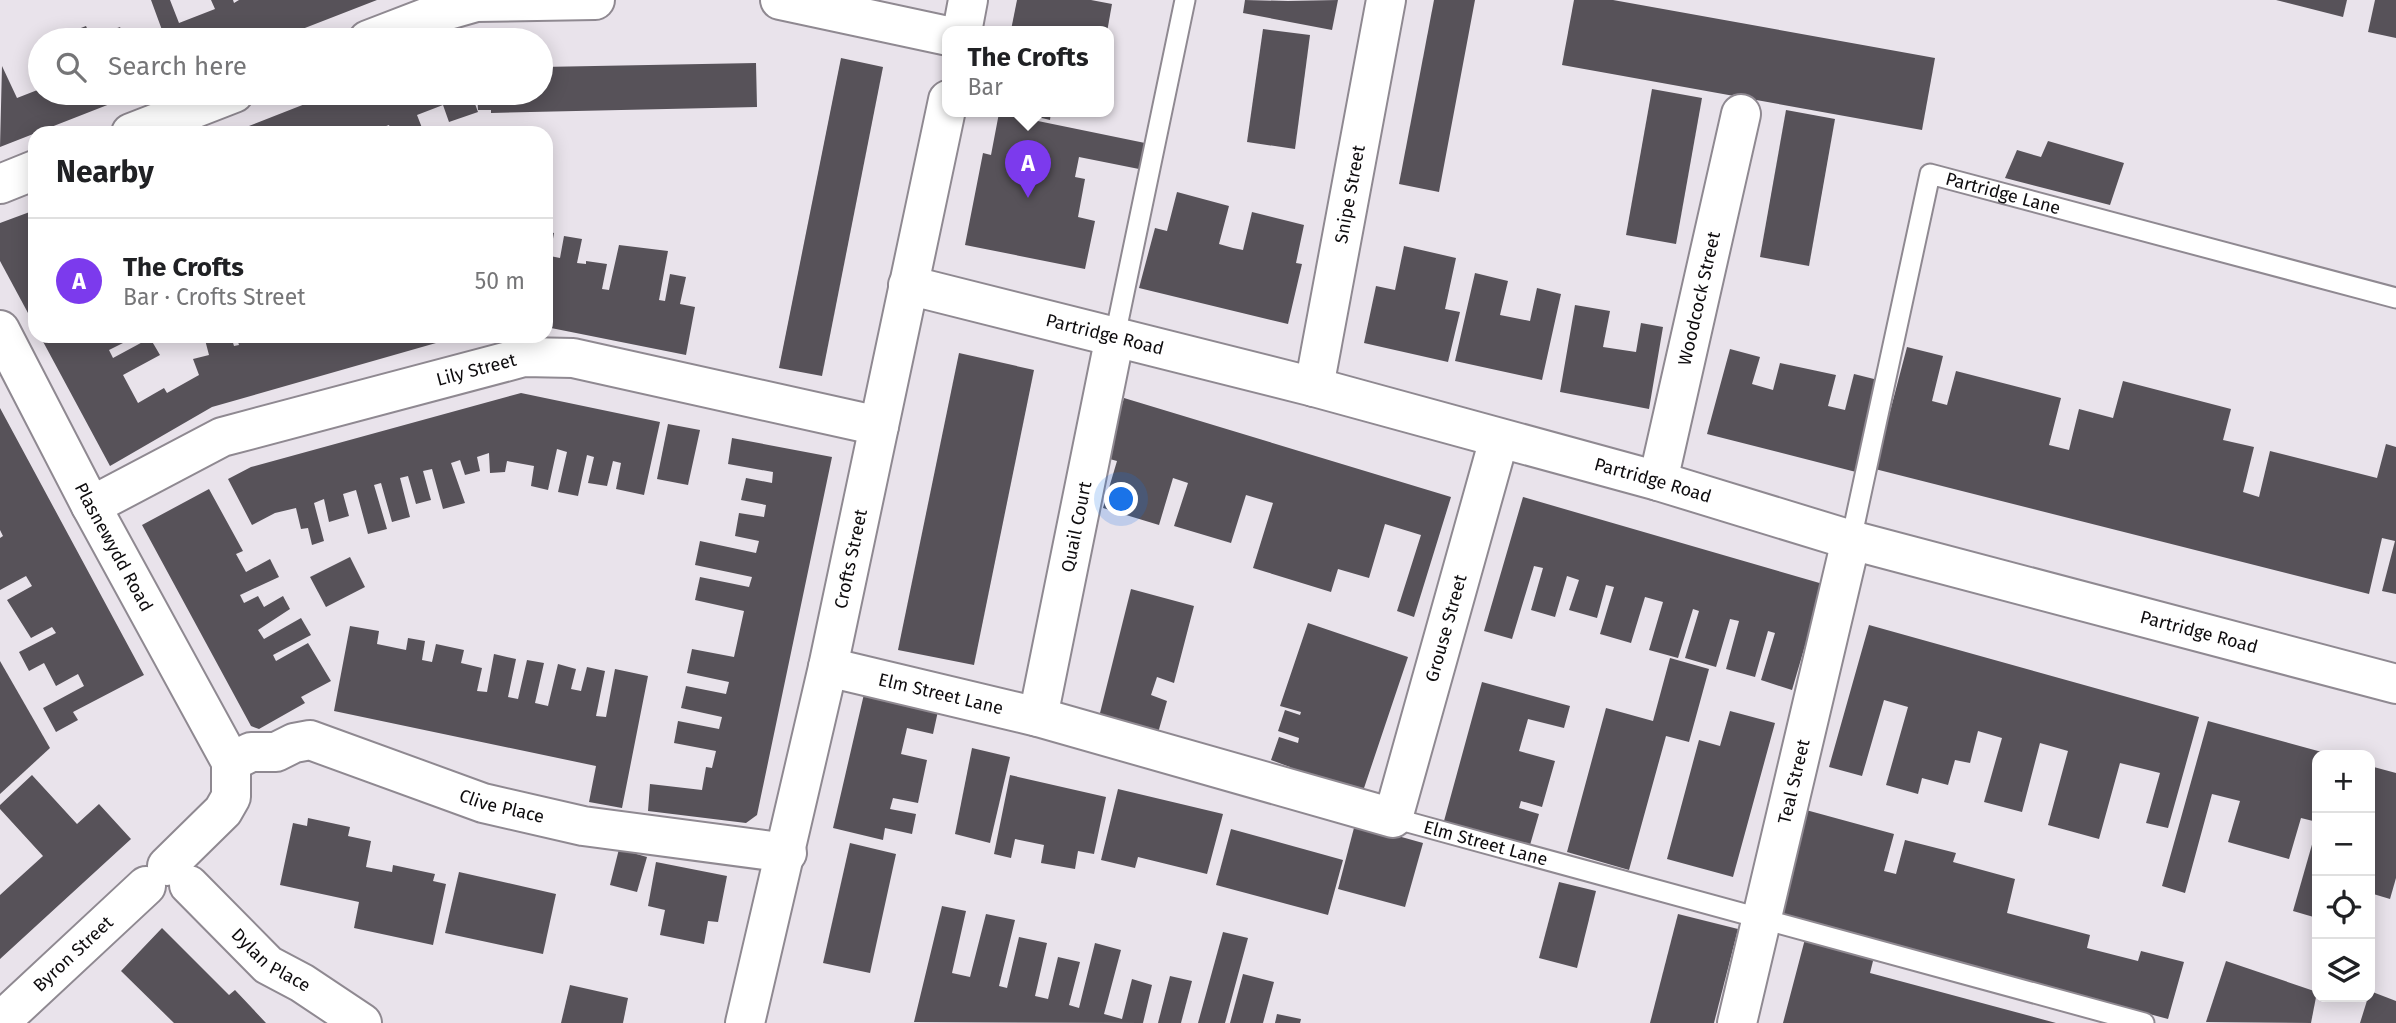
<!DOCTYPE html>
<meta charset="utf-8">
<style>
body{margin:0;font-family:"Fira Sans",sans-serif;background:#f6f6f6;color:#202124}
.controls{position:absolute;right:21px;bottom:21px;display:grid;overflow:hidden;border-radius:14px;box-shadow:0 4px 18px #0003}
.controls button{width:63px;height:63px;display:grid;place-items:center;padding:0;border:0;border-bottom:2px solid #e0e0e0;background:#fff;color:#202124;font:35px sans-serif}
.you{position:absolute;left:1122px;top:500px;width:24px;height:24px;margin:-18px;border:5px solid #fff;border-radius:50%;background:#1a73e8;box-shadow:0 0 0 10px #1a73e833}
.badge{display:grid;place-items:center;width:46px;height:46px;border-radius:50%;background:#7c3aed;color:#fff;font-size:23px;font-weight:700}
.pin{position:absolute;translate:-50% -58px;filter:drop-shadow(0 2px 4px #0008)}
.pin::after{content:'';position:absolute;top:37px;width:24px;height:21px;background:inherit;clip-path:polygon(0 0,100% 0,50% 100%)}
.popup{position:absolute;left:942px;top:26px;width:172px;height:91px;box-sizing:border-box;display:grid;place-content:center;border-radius:14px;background:#fff;filter:drop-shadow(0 2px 5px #0005);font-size:23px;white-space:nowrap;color:#757577}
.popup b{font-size:26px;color:#202124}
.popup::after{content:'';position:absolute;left:50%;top:100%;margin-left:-14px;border:14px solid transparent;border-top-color:#fff}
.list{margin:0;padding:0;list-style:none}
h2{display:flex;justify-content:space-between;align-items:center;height:91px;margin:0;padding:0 28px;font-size:30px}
h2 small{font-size:23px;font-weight:400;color:#757577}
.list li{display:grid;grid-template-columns:46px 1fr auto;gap:21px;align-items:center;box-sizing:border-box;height:126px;padding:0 28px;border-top:2px solid #e0e0e0}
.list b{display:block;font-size:26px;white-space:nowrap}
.list p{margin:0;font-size:23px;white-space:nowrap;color:#757577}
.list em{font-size:23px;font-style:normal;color:#757577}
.icon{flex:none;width:38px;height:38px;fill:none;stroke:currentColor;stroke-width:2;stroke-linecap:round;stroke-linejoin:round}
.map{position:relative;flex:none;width:2396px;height:1023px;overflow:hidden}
.search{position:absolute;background:#fff;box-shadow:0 4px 18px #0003;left:28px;top:28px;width:525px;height:77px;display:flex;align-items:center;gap:18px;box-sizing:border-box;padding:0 24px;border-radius:38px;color:#757577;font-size:26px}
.panel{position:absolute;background:#fff;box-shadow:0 4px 18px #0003;left:28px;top:126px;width:525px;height:217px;border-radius:21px}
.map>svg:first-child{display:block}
</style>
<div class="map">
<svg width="2396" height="1023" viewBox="0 0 2396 1023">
<rect width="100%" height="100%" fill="#e9e3eb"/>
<g fill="#575259">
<path d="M 151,0 L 170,0 L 179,23 L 215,9 L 211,0 L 233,0 L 234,3 L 239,0 L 377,0 L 274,40 L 138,40 L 162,30 Z"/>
<path d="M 1017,0 L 1091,0 L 1112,4 L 1107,32 L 1011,30 Z"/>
<path d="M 1245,0 L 1288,1 L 1338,0 L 1332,30 L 1243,13 Z"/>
<path d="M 1434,0 L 1475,0 L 1439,192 L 1399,184 Z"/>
<path d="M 1574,0 L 1613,0 L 1935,58 L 1922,130 L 1562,65 Z"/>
<path d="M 2276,0 L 2347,0 L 2343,17 Z"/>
<path d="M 2375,0 L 2396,0 L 2396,38 L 2368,32 Z"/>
<path d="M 86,26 L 92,40 L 70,40 L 68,33 Z"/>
<path d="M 120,27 L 126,40 L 106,40 L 104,33 Z"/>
<path d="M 1263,29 L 1310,35 L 1295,149 L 1247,142 Z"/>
<path d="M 841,58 L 883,67 L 822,376 L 779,368 Z"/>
<path d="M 756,63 L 757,107 L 491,113 L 491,110 L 478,110 L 477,93 L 541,93 L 541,67 Z"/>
<path d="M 2,66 L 17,98 L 40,89 L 40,93 L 138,93 L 0,147 Z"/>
<path d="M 1652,89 L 1702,98 L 1676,244 L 1626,235 Z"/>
<path d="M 333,93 L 471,93 L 478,112 L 449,122 L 443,105 L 417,115 L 424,133 L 392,133 L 389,125 L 381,128 L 383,133 L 231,133 Z"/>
<path d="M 1786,110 L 1835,119 L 1809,266 L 1760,257 Z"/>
<path d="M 1017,112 L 1051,112 L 1050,120 Z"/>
<path d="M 999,113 L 1145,143 L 1139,169 L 1079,157 L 1075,177 L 1085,179 L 1078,217 L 1095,221 L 1085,269 L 965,245 L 983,153 L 991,155 Z"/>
<path d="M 2048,141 L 2124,163 L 2110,205 L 2005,178 L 2017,150 L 2041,157 Z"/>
<path d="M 1177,192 L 1229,206 L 1219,244 L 1233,248 L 1243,250 L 1252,212 L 1304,225 L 1296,263 L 1302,264 L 1288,324 L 1139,288 L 1155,228 L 1167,231 Z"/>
<path d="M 35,210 L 35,326 L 0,261 L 0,223 Z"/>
<path d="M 546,231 L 554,233 L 550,256 L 560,258 L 564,236 L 582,239 L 577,263 L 586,264 L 586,261 L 607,264 L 602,289 L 609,290 L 619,245 L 668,251 L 659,300 L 665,301 L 670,274 L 686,277 L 680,304 L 695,307 L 686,355 L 546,327 Z"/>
<path d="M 1404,246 L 1456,258 L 1445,309 L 1460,312 L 1448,362 L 1364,343 L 1376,286 L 1395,290 Z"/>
<path d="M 1475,273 L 1508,281 L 1500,315 L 1530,321 L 1537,288 L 1561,294 L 1542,380 L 1455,361 Z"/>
<path d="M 1575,305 L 1610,311 L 1603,347 L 1636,352 L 1641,323 L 1663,327 L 1649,409 L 1560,392 Z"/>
<path d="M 40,336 L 127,336 L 129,340 L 109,350 L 113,358 L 150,338 L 160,355 L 123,375 L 138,403 L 164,388 L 167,393 L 199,375 L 193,359 L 209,355 L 204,336 L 231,336 L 234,346 L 239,345 L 236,336 L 260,336 L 261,339 L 271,336 L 457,337 L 212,407 L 110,466 Z"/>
<path d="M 1907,347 L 1943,356 L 1932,401 L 1947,405 L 1956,371 L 2061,398 L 2049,445 L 2069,450 L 2079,409 L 2113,418 L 2123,381 L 2231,409 L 2223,440 L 2254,447 L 2243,492 L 2259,497 L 2270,451 L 2377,478 L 2386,444 L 2396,447 L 2396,594 L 2382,591 L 2395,541 L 2382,538 L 2369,594 L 1875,469 Z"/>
<path d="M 1730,349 L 1760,357 L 1752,384 L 1773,390 L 1780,363 L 1836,375 L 1828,406 L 1845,410 L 1854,374 L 1878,380 L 1856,472 L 1707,434 Z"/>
<path d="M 959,353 L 1034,370 L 974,665 L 898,650 Z"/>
<path d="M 521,393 L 660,422 L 644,495 L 616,489 L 621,463 L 613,461 L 607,486 L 588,483 L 594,457 L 587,455 L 578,496 L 558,492 L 567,452 L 557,449 L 548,490 L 531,486 L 534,466 L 507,461 L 505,472 L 490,473 L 489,453 L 477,457 L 480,471 L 465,475 L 460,460 L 451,463 L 465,503 L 443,509 L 432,469 L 423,471 L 431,500 L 416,504 L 408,476 L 400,478 L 410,517 L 392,522 L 381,483 L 374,485 L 387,529 L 368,534 L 356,490 L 343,494 L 349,516 L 329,522 L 324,499 L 314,503 L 324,541 L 312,545 L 308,528 L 301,529 L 296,508 L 275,513 L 252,525 L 228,479 L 251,467 Z"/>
<path d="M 1124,398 L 1451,497 L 1414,617 L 1397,611 L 1421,535 L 1385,524 L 1369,578 L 1338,569 L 1331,592 L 1253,568 L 1273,503 L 1246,495 L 1231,543 L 1174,526 L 1188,483 L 1173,478 L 1159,525 L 1103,508 L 1117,461 L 1106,458 Z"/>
<path d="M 0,408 L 144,675 L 73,712 L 78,720 L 56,732 L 43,708 L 84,686 L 78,674 L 56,686 L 44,663 L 29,671 L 19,652 L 56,633 L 52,627 L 31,638 L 7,600 L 32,586 L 26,576 L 0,590 L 0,538 L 3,536 L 0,530 Z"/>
<path d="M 668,424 L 700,430 L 688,485 L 657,479 Z"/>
<path d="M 732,438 L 832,457 L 757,815 L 746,823 L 648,811 L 650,784 L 702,790 L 706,767 L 712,768 L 716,751 L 674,743 L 678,721 L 719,729 L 722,717 L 681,708 L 686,686 L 726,694 L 729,682 L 687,673 L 692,649 L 734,657 L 744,611 L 695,600 L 700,577 L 749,587 L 752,577 L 695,565 L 700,541 L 756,553 L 759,541 L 735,536 L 739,513 L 764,517 L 766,505 L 741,500 L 746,478 L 772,483 L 773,472 L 728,464 Z"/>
<path d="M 209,489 L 243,551 L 236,554 L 246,572 L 270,559 L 279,577 L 240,595 L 244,603 L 258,596 L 264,607 L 283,596 L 290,609 L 258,630 L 264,639 L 301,618 L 311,635 L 273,655 L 276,661 L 308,643 L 331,681 L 301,697 L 305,703 L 259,729 L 251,726 L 142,525 Z"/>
<path d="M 1523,497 L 1823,584 L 1792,690 L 1761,680 L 1775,633 L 1768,631 L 1755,677 L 1726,669 L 1739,621 L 1730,619 L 1716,667 L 1685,658 L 1699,611 L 1693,609 L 1678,658 L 1649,650 L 1663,602 L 1645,597 L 1631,643 L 1600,634 L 1614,587 L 1606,585 L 1597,618 L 1569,610 L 1579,580 L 1567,576 L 1555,617 L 1531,610 L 1543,568 L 1534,566 L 1512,639 L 1484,631 Z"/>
<path d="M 350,557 L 365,587 L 326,607 L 310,577 Z"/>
<path d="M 1131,589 L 1194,606 L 1174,683 L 1157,677 L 1151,695 L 1167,701 L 1156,740 L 1097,725 Z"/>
<path d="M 1308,623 L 1408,657 L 1359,803 L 1286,779 L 1290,767 L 1271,760 L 1279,737 L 1298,743 L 1299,738 L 1278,731 L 1285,710 L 1300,715 L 1301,712 L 1280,706 Z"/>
<path d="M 1869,625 L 2199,717 L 2168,828 L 2146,823 L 2160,773 L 2120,763 L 2099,839 L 2048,825 L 2068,751 L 2040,743 L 2022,812 L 1984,802 L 2002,738 L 1978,731 L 1970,763 L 1955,760 L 1948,785 L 1922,778 L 1918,794 L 1886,785 L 1908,707 L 1884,700 L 1862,776 L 1829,767 Z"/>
<path d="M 350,626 L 379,631 L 377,644 L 406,650 L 408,638 L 425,641 L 422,660 L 432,662 L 436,644 L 464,650 L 461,663 L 482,668 L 477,691 L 487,692 L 494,654 L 516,659 L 508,697 L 518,699 L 527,660 L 544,663 L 535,703 L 548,706 L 558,664 L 576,669 L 571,689 L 581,691 L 587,667 L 605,671 L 596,716 L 606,717 L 615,669 L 648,676 L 622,808 L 589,802 L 596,766 L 334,711 Z"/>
<path d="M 1670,658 L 1709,669 L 1689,742 L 1666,736 L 1629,870 L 1567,852 L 1606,708 L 1653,721 Z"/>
<path d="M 0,661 L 50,748 L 0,794 Z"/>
<path d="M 1482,682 L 1570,706 L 1564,728 L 1528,719 L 1519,751 L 1555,761 L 1542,807 L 1521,801 L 1519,808 L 1539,814 L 1530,845 L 1444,821 Z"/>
<path d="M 864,694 L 938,711 L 933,734 L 907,728 L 901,754 L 927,760 L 918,803 L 893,798 L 890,809 L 916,814 L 912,834 L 885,828 L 883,840 L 833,828 Z"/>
<path d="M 1730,711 L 1775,723 L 1733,877 L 1667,859 L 1699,740 L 1720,746 Z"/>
<path d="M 2208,721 L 2329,754 L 2317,755 L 2317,822 L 2301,818 L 2289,859 L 2228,842 L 2240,801 L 2212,794 L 2185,893 L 2162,886 Z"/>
<path d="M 972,748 L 1010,757 L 990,843 L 955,834 Z"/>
<path d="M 2370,766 L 2396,773 L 2396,878 L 2390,899 L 2370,893 Z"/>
<path d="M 32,775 L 77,824 L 99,804 L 131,839 L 0,959 L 0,895 L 43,856 L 0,809 L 0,805 Z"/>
<path d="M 1010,775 L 1106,797 L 1094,854 L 1078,851 L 1075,869 L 1041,863 L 1044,845 L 1015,839 L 1011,858 L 994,854 Z"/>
<path d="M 1118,789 L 1223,814 L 1207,874 L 1138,857 L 1135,868 L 1101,860 Z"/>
<path d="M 1806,810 L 1894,834 L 1884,871 L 1896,874 L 1905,840 L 1956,853 L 1953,862 L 2015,879 L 2007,913 L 2090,935 L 2087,948 L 2138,961 L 2141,951 L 2184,962 L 2168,1019 L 1778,914 Z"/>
<path d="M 308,818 L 350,827 L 348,836 L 371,841 L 366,867 L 392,872 L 393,865 L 435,874 L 433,881 L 446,884 L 433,945 L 354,928 L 359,902 L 280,885 L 293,823 L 307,826 Z"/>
<path d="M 1355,824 L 1423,843 L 1405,907 L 1338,889 Z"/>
<path d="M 2317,827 L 2317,918 L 2293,911 Z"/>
<path d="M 1231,829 L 1343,860 L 1328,915 L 1216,885 Z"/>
<path d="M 850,843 L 896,854 L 870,973 L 823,963 Z"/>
<path d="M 619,849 L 647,857 L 637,892 L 610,885 Z"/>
<path d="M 656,862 L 727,876 L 718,922 L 708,921 L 704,944 L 660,935 L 665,910 L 648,906 Z"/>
<path d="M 459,872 L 556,894 L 543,954 L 445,933 Z"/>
<path d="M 1559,882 L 1596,891 L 1577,968 L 1539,958 Z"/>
<path d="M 942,906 L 966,911 L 952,973 L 970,977 L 986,914 L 1015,920 L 999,986 L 1007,988 L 1019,937 L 1047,943 L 1035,996 L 1048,999 L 1058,957 L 1080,962 L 1069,1005 L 1079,1008 L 1095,943 L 1121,950 L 1104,1014 L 1122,1019 L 1132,979 L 1152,985 L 1143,1023 L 914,1022 Z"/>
<path d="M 1678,914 L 1738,929 L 1714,1023 L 1650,1023 Z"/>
<path d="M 162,928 L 229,995 L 235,990 L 266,1023 L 174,1023 L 121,971 Z"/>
<path d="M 1223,932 L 1248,938 L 1225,1023 L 1198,1023 Z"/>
<path d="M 1805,939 L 1874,957 L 1870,973 L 2056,1023 L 1783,1023 Z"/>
<path d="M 2226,961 L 2317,992 L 2311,1023 L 2206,1022 Z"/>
<path d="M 1243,974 L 1274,982 L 1263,1023 L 1230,1023 Z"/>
<path d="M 1170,976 L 1192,981 L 1181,1023 L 1158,1023 Z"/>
<path d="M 570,985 L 628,998 L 623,1023 L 561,1023 Z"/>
<path d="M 2370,991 L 2396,1001 L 2396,1023 L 2360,1023 Z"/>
<path d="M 1277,1014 L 1301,1019 L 1300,1023 L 1275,1023 Z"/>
</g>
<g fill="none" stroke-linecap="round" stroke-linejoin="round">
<g stroke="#8f8991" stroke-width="23">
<g id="lane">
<path d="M 1115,336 L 1185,0"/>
<path id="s1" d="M 1851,540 L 1930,174 L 2396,298"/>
<path id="s2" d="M 1393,818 L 2144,1023"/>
</g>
</g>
<g stroke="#8f8991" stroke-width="42">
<g id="street">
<path d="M 780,0 L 948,36"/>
<path d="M 962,32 L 968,0"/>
<path d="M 368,40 L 441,12 L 476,2 L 595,0"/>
<path d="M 131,133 L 234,93"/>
<path d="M 0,184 L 35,170"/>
<path id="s3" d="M 908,285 L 1314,387 L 1658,481 L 1851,540 L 2396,684"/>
<path id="s4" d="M 0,330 L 91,506 L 231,762 L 231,797 L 223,811 L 167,866"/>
<path id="s5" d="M 1314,387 L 1386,0"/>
<path id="s6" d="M 1658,481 L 1741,114"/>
<path id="s7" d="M 91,506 L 222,437 L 524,357 L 573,358 L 879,426"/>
<path id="s8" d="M 828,667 L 1038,717 L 1393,818 L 1499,439"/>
<path id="s9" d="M 1038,717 L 1115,336"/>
<path id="s10" d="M 231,762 L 251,752 L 276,752 L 294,743 L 310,740 L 483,803 L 583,826 L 787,853"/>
<path id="s11" d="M 189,885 L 268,965 L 302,983 L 362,1023"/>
<path id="s12" d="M 0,1022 L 146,886"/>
<path id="s13" d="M 745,1023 L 828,667 L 948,100"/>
<path id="s14" d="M 1737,1023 L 1851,540"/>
</g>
</g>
<use href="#lane" stroke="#fff" stroke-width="19"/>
<use href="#street" stroke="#fff" stroke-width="38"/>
</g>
<g text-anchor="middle" stroke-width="7" stroke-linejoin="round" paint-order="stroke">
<g font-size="18" fill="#0e0c0e" stroke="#f6f0f9">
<text dy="6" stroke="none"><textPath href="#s1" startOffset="450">Partridge Lane</textPath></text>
<text dy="6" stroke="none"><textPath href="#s5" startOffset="196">Snipe Street</textPath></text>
<text dy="6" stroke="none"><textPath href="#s6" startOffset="187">Woodcock Street</textPath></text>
<text dy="6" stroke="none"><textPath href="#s3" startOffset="203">Partridge Road</textPath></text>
<text dy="6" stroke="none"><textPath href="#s7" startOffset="411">Lily Street</textPath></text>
<text dy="6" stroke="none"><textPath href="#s3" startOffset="770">Partridge Road</textPath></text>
<text dy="6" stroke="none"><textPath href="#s9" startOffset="194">Quail Court</textPath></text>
<text dy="6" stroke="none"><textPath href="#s4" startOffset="245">Plasnewydd Road</textPath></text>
<text dy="6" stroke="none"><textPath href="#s13" startOffset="476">Crofts Street</textPath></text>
<text dy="6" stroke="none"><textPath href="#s8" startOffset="782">Grouse Street</textPath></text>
<text dy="6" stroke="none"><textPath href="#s3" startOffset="1337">Partridge Road</textPath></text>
<text dy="6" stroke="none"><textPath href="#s8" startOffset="116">Elm Street Lane</textPath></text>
<text dy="6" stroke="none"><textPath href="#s14" startOffset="248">Teal Street</textPath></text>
<text dy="6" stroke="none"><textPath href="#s10" startOffset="287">Clive Place</textPath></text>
<text dy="6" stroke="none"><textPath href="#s2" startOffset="96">Elm Street Lane</textPath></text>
<text dy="6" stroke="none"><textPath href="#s12" startOffset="100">Byron Street</textPath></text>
<text dy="6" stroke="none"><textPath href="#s11" startOffset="112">Dylan Place</textPath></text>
</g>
</g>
</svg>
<div class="controls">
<button>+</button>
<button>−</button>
<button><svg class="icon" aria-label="locate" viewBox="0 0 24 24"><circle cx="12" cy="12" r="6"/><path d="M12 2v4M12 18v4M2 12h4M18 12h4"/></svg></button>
<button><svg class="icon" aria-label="layers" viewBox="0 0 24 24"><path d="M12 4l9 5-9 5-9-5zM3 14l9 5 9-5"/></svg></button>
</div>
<div class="you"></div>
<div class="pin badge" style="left:1028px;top:198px">A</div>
<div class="popup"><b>The Crofts</b>Bar</div>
<div class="search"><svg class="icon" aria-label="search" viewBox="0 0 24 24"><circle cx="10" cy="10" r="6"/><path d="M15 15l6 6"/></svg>Search here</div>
<section class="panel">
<h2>Nearby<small></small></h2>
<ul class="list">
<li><span class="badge">A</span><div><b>The Crofts</b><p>Bar · Crofts Street</p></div><em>50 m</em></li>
</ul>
</section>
</div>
